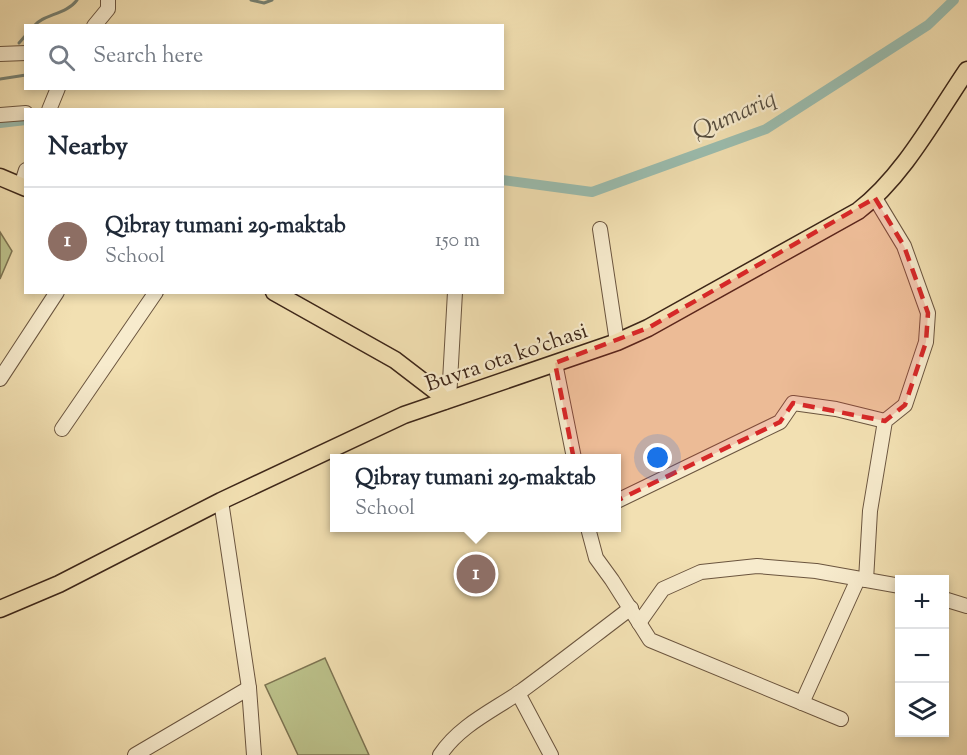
<!DOCTYPE html>
<meta charset="utf-8">
<style>
body{margin:0;font-family:"Sorts Mill Goudy",serif;background:#f6f6f7;color:#1f2937}
.controls{position:absolute;right:18px;bottom:18px;display:grid;overflow:hidden;border-radius:0px;box-shadow:0 3px 9px #0003}
.controls button{width:54px;height:54px;display:grid;place-items:center;padding:0;border:0;border-bottom:2px solid #e0e1e3;background:#fff;color:#1f2937;font:30px sans-serif}
.you{position:absolute;left:658px;top:458px;width:21px;height:21px;margin:-15px;border:4px solid #fff;border-radius:50%;background:#1a73e8;box-shadow:0 0 0 9px #1a73e833}
.badge{display:grid;place-items:center;width:39px;height:39px;border-radius:50%;background:#8f2418;color:#fff;font-size:20px;font-weight:700}
.pin{position:absolute;translate:-50% -50%;border:3px solid #fff;box-shadow:0 2px 6px #0006}
.popup{position:absolute;left:330px;top:454px;width:291px;height:78px;box-sizing:border-box;display:grid;place-content:center;border-radius:0px;background:#fff;filter:drop-shadow(0 2px 4px #0005);font-size:20px;white-space:nowrap;color:#747a83}
.popup b{font-size:22px;color:#1f2937}
.popup::after{content:'';position:absolute;left:50%;top:100%;margin-left:-12px;border:12px solid transparent;border-top-color:#fff}
.list{margin:0;padding:0;list-style:none}
h2{display:flex;justify-content:space-between;align-items:center;height:78px;margin:0;padding:0 24px;font-size:26px}
h2 small{font-size:20px;font-weight:400;color:#747a83}
.list li{display:grid;grid-template-columns:39px 1fr auto;gap:18px;align-items:center;box-sizing:border-box;height:108px;padding:0 24px;border-top:2px solid #e0e1e3}
.list b{display:block;font-size:22px;white-space:nowrap}
.list p{margin:0;font-size:20px;white-space:nowrap;color:#747a83}
.list em{font-size:20px;font-style:normal;color:#747a83}
.icon{flex:none;width:33px;height:33px;fill:none;stroke:currentColor;stroke-width:2;stroke-linecap:round;stroke-linejoin:round}
.map{position:relative;flex:none;width:967px;height:755px;overflow:hidden}
.search{position:absolute;background:#fff;box-shadow:0 3px 9px #0003;left:24px;top:24px;width:480px;height:66px;display:flex;align-items:center;gap:15px;box-sizing:border-box;padding:0 21px;border-radius:0px;color:#747a83;font-size:22px}
.panel{position:absolute;background:#fff;box-shadow:0 3px 9px #0003;left:24px;top:108px;width:480px;height:186px;border-radius:0px}
.map>svg:first-child{display:block}
</style>
<div class="map">
<svg width="967" height="755" viewBox="0 0 967 755">
<rect width="100%" height="100%" fill="#f2e0b2"/>
<filter id="stains"><feTurbulence type="fractalNoise" baseFrequency=".00333" numOctaves="4"/><feColorMatrix values="0 0 0 0 .2 0 0 0 0 .09 0 0 0 0 .02 0 0 0 .5 -.17"/></filter>
<radialGradient id="worn" r=".72"><stop offset=".6" stop-color="#630" stop-opacity="0"/><stop offset="1" stop-color="#630" stop-opacity=".3"/></radialGradient>
<g fill="#bcc28b" stroke="#7d7452" stroke-width="1.5">
<path d="M 0,232 L 12,251 L 0,279 Z"/>
<path d="M 325,658 L 369,755 L 298,755 L 265,685 Z"/>
</g>
<g fill="none" stroke-linecap="round" stroke-linejoin="round">
<g stroke="#768173" stroke-width="3">
<path d="M 251,0 L 264,3 L 272,0"/>
<path d="M 34,26 C 43,14 66,15 77,0"/>
<path d="M 19,43 L 26,35"/>
<path d="M 0,79 L 26,75"/>
</g>
<g stroke="#9bbdaf" stroke-width="10">
<path d="M 0,123 L 26,120"/>
<path d="M 502,180 L 592,192 L 766,129 L 928,25 L 954,0"/>
</g>
<g stroke="#6b553f" stroke-width="16">
<g id="minor">
<path d="M 94,26 L 108,9 L 108,0"/>
<path d="M 0,54 L 26,53"/>
<path d="M 49,110 L 58,88"/>
<path d="M 0,115 L 26,113"/>
<path d="M 21,186 L 26,170"/>
<path d="M 600,229 L 617,342"/>
<path d="M 555,363 L 574,458"/>
<path d="M 0,379 L 57,292"/>
<path d="M 449,399 L 455,292"/>
<path d="M 62,429 L 156,292"/>
<path d="M 221,501 L 249,688 L 254,755"/>
<path d="M 617,501 L 780,422 L 793,403 L 836,409 L 885,421"/>
<path d="M 588,528 L 596,558 L 612,580 L 650,640 L 841,719"/>
<path d="M 866,580 L 870,511 L 885,421 L 905,405 L 926,342 L 928,313 L 904,246 L 875,198"/>
<path d="M 944,599 L 967,606"/>
<path d="M 639,623 L 663,589 L 701,572 L 757,566 L 816,571 L 900,586"/>
<path d="M 518,693 L 551,755"/>
<path d="M 802,703 L 858,579"/>
<path d="M 135,755 L 249,688"/>
<path d="M 440,755 C 459,726 492,711 520,692 C 557,665 594,636 631,608"/>
</g>
</g>
<g stroke="#3e2719" stroke-width="19">
<g id="major">
<path d="M 0,177 L 26,188"/>
<path d="M 274,292 L 395,360 L 438,393 L 444,401"/>
<path d="M 0,609 L 59,584 L 221,501 L 404,415 L 617,342 L 648,328 L 858,211 C 903,177 935,117 967,70"/>
</g>
</g>
<use href="#minor" stroke="#f7ebcd" stroke-width="14"/>
<use href="#major" stroke="#f2e0b2" stroke-width="16"/>
</g>
<path fill="#d62828" fill-opacity="0.2" stroke="#d62828" stroke-width="4.5" stroke-dasharray="12 8" stroke-linejoin="round" d="M 875,198 L 904,246 L 928,313 L 926,342 L 905,405 L 885,421 L 793,403 L 780,422 L 585,516 L 555,363 L 648,328 Z"/>
<g text-anchor="middle" stroke-width="4.5" stroke-linejoin="round" paint-order="stroke">
<g font-size="22" fill="#3e2719" stroke="#f7ebcd">
<text transform="translate(506 356) rotate(-19)" y="8">Buvra ota ko'chasi</text>
</g>
<g font-size="24" font-style="italic" fill="#554c3e" stroke="#f7ebcd">
<text transform="translate(734 114) rotate(-24)" y="8">Qumariq</text>
</g>
</g>
<rect width="100%" height="100%" filter="url(#stains)"/>
<rect width="100%" height="100%" fill="url(#worn)"/>
</svg>
<div class="controls">
<button>+</button>
<button>−</button>
<button><svg class="icon" aria-label="layers" viewBox="0 0 24 24"><path d="M12 4l9 5-9 5-9-5zM3 14l9 5 9-5"/></svg></button>
</div>
<div class="you"></div>
<div class="pin badge" style="left:476px;top:574px;background:#8d6e63">1</div>
<div class="popup"><b>Qibray tumani 29-maktab</b>School</div>
<div class="search"><svg class="icon" aria-label="search" viewBox="0 0 24 24"><circle cx="10" cy="10" r="6"/><path d="M15 15l6 6"/></svg>Search here</div>
<section class="panel">
<h2>Nearby<small></small></h2>
<ul class="list">
<li><span class="badge" style="background:#8d6e63">1</span><div><b>Qibray tumani 29-maktab</b><p>School</p></div><em>150 m</em></li>
</ul>
</section>
</div>
